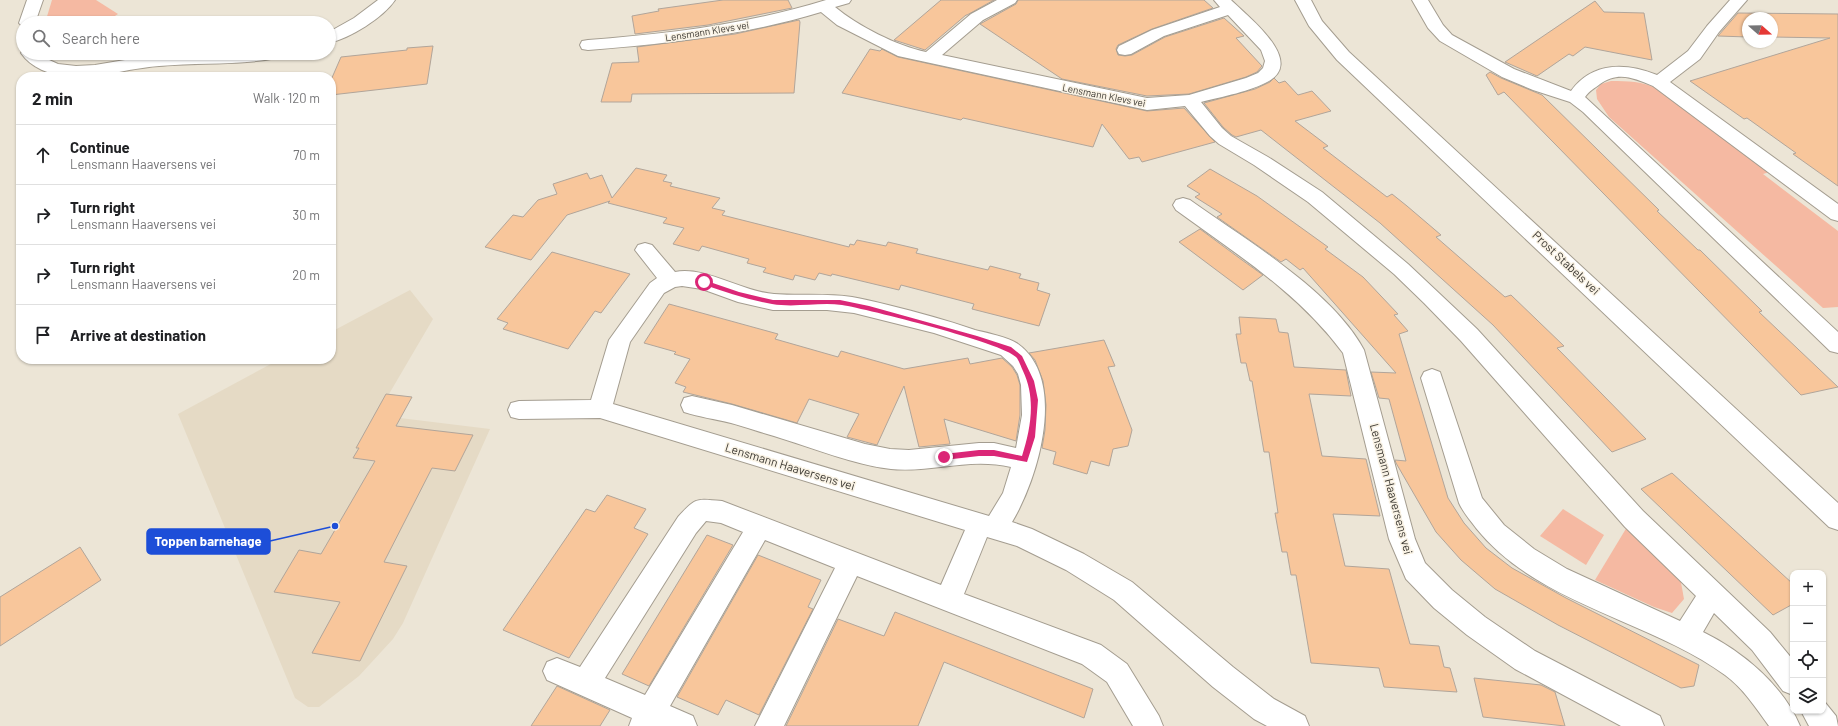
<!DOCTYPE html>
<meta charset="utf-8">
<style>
body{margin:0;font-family:Barlow,sans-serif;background:#f2f2f2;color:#202124}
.controls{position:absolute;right:12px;bottom:12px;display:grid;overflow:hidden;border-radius:8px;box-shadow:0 1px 3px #0004}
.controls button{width:36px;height:36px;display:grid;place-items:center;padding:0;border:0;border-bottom:1px solid #e0e0e0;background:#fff;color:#202124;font:20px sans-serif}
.compass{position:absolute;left:1742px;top:12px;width:36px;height:36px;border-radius:50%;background:#fff;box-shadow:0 1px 3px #0004;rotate:110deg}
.stop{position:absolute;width:12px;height:12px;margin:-9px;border:3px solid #db2777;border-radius:50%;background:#fff}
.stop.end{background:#db2777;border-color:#fff;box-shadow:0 1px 4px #0008}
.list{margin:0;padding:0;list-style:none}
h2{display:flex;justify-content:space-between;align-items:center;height:52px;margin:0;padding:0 16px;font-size:17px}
h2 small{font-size:13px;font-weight:400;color:#757577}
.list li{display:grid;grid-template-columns:26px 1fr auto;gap:12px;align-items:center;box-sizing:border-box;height:60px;padding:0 16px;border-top:1px solid #e0e0e0}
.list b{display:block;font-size:15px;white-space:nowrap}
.list p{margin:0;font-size:13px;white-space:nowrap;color:#757577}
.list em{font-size:13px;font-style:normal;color:#757577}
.icon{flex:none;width:22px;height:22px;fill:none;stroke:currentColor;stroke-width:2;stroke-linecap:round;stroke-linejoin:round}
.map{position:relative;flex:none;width:1838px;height:726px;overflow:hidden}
.search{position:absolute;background:#fff;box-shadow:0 1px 3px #0004;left:16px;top:16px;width:320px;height:44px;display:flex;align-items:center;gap:10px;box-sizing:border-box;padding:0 14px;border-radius:22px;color:#757577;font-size:15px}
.panel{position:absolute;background:#fff;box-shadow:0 1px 3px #0004;left:16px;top:72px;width:320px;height:292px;border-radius:16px}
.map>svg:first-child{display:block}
</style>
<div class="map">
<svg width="1838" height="726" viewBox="0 0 1838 726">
<rect width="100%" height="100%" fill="#ece5d6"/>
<path fill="#e5dac5" d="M 410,290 L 433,319 L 389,394 L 412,397 L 400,418 L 490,429 L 403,623 L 393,639 L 359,676 L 319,707 L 308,707 L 295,698 L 178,414 L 280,359 L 331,359 L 331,332 Z"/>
<g fill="#f5b9a2">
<path d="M 52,0 L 96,0 L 118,14 L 104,23 L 45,23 Z"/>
<path d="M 1611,81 C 1628,81 1642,81 1658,89 L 1773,171 L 1763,174 L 1838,231 L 1838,307 L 1823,308 L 1609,117 L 1597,99 L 1596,90 L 1601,84 Z"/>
<path d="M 1563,509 L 1604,535 L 1586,565 L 1540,536 Z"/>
<path d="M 1627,527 L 1680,577 L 1684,599 L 1672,613 L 1654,607 L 1595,580 Z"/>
</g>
<g fill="#f8c69b" stroke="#b1a59a">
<path d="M 723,0 L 788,0 L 792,8 L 708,25 L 635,34 L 632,16 L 659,11 L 658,9 Z"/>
<path d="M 941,0 L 994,0 L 967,15 L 966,15 L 925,50 L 894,40 Z"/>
<path d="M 1018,0 L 1204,0 L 1213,8 L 1152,29 L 1118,45 L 1116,49 L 1118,55 L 1125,56 L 1132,55 L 1165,37 L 1224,18 L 1244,36 L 1236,38 L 1262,66 L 1257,72 L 1246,77 L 1189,94 L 1147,96 L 1062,79 L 980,24 L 1016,4 Z"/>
<path d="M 1595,1 L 1604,12 L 1644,13 L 1652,60 L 1585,47 L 1573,56 L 1569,54 L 1537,76 L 1505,62 Z"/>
<path d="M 1738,13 L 1838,14 L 1838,186 L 1793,154 L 1796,153 L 1747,118 L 1744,119 L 1690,81 L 1830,38 L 1772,37 L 1772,18 L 1748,18 L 1748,37 L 1718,36 Z"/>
<path d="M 799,20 L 800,22 L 794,93 L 632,94 L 631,102 L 601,102 L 612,63 L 639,62 L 637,47 L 735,34 Z"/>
<path d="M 433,46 L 427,84 L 331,95 L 331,80 L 341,57 L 407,50 L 407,48 Z"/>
<path d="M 870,49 L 880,51 L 882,49 L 898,57 L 1147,111 L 1184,108 L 1215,142 L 1142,162 L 1139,157 L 1129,159 L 1102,124 L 1093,147 L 963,118 L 961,120 L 842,93 Z"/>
<path d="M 1490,72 L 1501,78 L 1542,95 L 1659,210 L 1657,211 L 1698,250 L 1700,250 L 1762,311 L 1759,312 L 1838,387 L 1801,395 L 1504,92 L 1498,95 L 1486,75 Z"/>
<path d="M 1274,78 L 1279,83 L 1285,81 L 1298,95 L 1312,91 L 1331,111 L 1295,121 L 1328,146 L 1323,148 L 1387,197 L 1392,194 L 1407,206 L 1441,235 L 1436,237 L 1505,297 L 1511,295 L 1564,346 L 1557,348 L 1646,439 L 1612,452 L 1493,325 L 1380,223 L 1261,130 L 1236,137 L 1232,135 L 1223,127 L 1204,103 L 1255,89 L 1270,82 Z"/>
<path d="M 636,168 L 667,175 L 663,181 L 672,183 L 670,186 L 720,198 L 712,208 L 725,211 L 722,215 L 849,247 L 850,244 L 854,245 L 857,240 L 886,246 L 888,242 L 918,249 L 916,253 L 988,270 L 990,266 L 1021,274 L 1019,278 L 1039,283 L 1037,290 L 1050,294 L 1039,326 L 972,309 L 974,304 L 901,285 L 899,290 L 832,274 L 831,276 L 819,273 L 815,280 L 795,275 L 793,280 L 763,272 L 766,268 L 747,263 L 749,259 L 702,246 L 699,251 L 673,244 L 684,228 L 663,223 L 667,218 L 608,203 L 610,201 L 567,215 L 531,260 L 485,247 L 513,215 L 523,217 L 538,200 L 557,194 L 553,184 L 587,173 L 590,179 L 602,175 L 612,198 Z"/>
<path d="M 1210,169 L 1257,196 L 1328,247 L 1325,249 L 1363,277 L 1398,314 L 1394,315 L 1408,331 L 1399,334 L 1448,498 L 1464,523 L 1486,548 L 1512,568 L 1566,598 L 1699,665 L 1694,686 L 1681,688 L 1558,625 L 1495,589 L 1461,560 L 1436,532 L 1396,463 L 1395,460 L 1406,461 L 1389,399 L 1379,398 L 1371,372 L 1396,373 L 1303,268 L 1300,270 L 1286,259 L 1281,262 L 1217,217 L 1222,214 L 1195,197 L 1200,194 L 1187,186 Z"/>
<path d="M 1200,229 L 1242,260 L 1263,275 L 1243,290 L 1179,242 Z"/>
<path d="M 552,252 L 630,274 L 601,313 L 595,311 L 568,349 L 503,329 L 508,323 L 497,319 Z"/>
<path d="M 669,304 L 778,334 L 775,339 L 838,357 L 841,351 L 904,369 L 968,358 L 970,364 L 1002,358 L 1012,367 L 1017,375 L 1020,385 L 1020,415 L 1016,441 L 944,419 L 950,444 L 919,447 L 904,386 L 877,445 L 847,437 L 859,414 L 809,399 L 797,423 L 732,404 L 683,392 L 686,387 L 675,383 L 690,359 L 674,354 L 676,352 L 644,343 Z"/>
<path d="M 1239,317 L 1276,319 L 1279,332 L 1288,333 L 1294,367 L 1346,370 L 1351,396 L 1309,394 L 1322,456 L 1366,459 L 1380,516 L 1333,514 L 1345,566 L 1389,569 L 1410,644 L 1439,646 L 1444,667 L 1450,668 L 1457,692 L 1384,687 L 1379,668 L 1311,663 L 1296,575 L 1291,575 L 1287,552 L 1282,552 L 1275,513 L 1278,513 L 1269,452 L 1264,452 L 1252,381 L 1250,381 L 1246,363 L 1241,363 L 1236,334 L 1241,334 Z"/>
<path d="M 1104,340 L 1115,366 L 1108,367 L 1132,430 L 1128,446 L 1113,449 L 1109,466 L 1091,461 L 1087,474 L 1053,464 L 1056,452 L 1042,448 L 1045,430 L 1046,405 L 1043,381 L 1035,360 L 1029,353 Z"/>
<path d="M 386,394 L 412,397 L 396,426 L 473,435 L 455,471 L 432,468 L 384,562 L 407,566 L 360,661 L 312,653 L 340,602 L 274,592 L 299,550 L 321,554 L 375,461 L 353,458 L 359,448 L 356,448 Z"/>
<path d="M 1672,473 L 1793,584 L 1793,604 L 1773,615 L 1641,489 Z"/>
<path d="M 607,495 L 646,509 L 634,528 L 648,534 L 569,658 L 503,630 L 586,509 L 595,512 Z"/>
<path d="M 707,535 L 733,545 L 649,686 L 622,674 Z"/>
<path d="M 80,547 L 101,580 L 0,646 L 0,597 Z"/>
<path d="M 758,555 L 821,580 L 808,607 L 813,609 L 759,715 L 726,700 L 718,715 L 677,697 Z"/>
<path d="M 895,612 L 1093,689 L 1084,718 L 944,662 L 918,726 L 786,726 L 838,619 L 884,636 Z"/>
<path d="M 1474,678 L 1541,685 L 1555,692 L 1565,726 L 1483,717 Z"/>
<path d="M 557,686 L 610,710 L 600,726 L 531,726 Z"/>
</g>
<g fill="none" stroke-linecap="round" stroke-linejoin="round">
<g stroke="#a49d90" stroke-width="2">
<g id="street">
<path d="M 27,0 L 43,0 L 35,23 L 23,23 L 23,27 L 19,23 Z"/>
<path d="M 378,0 L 395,0 C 383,18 350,38 329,43 L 329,32 L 354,18 Z"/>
<path d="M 826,0 L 851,0 L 849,3 L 835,7 C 858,26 897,46 926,52 L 971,14 L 997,0 L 1017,0 L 1015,3 L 983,20 L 942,55 L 1147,98 L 1189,95 L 1246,78 L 1258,73 L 1263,68 L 1265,61 L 1261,50 L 1228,15 L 1164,36 L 1131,54 L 1125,55 L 1119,54 L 1117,50 L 1119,46 L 1152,30 L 1220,7 L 1214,0 L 1231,0 C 1247,16 1305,60 1269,81 C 1252,91 1221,97 1201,102 L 1222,128 L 1231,136 L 1268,157 L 1322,192 L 1408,264 L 1477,329 L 1643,511 L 1770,632 L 1793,660 L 1793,695 L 1783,691 L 1752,650 L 1714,613 L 1703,632 C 1742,651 1783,685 1800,726 L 1769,726 C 1756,708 1743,688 1725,675 C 1648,619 1538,605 1476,528 C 1470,520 1463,512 1459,503 L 1421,378 L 1424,372 L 1432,369 L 1440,372 L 1482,498 L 1504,525 L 1534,549 L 1567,569 L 1680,621 L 1696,596 L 1625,527 L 1461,341 L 1424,303 L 1394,274 L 1308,202 L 1254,165 L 1219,144 L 1210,136 L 1185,106 L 1147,110 L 898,56 L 837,25 L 821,12 C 746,35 666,44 588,50 L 582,49 L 580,45 L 582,41 L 588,40 C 669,34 749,24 826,0 Z"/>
<path d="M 1412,0 L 1428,0 L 1443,25 L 1452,35 L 1514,69 L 1571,91 C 1593,61 1627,63 1657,75 L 1688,51 L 1707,26 L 1730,0 L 1747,0 L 1719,32 L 1700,59 L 1670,82 L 1838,204 L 1838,221 L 1831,219 L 1653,86 C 1634,78 1618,71 1600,84 C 1595,88 1589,91 1585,97 L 1838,332 L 1838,353 L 1830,351 L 1583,112 L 1570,102 L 1533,90 L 1502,77 L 1440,41 L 1428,28 Z"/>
<path d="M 23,50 L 23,53 L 38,53 L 47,59 L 58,64 L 76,66 L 95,65 L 143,57 L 176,54 L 283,53 L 281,57 C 242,66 199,62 159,66 C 129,68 99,79 68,76 C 50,75 31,68 21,53 Z"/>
<path d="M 1183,198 L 1190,200 C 1244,239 1332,290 1364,350 L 1415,539 L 1425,563 L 1452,590 L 1485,617 L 1535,651 L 1660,716 L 1664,726 L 1621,726 L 1515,669 L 1467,635 L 1434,608 L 1406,579 L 1389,539 L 1343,353 C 1298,292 1236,254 1176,210 L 1173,205 L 1176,200 Z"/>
<path d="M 645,243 L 652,245 L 675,272 C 706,266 742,292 774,294 C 800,296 826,293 852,297 C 864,299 876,302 888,305 C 917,312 946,320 975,330 C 987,333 1008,337 1018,344 C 1068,380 1038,479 1012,522 L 1032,529 L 1084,554 L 1132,582 L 1233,667 L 1274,699 L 1305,716 L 1309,726 L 1267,726 L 1254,719 L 1213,687 L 1114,600 L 1066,570 L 1017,546 L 987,537 L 964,594 L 1101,645 L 1127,664 L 1159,716 L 1163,726 L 1133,726 L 1107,682 L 1082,664 L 857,576 L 784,726 L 755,726 L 835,568 L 765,540 L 670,706 L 693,716 L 697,726 L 629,726 L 632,718 L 547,680 L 543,671 L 547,662 L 557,658 L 580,667 L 678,517 C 696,497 696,499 722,501 L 941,585 L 965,530 L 600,418 L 519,419 L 511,417 L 508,410 L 511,403 L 519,401 L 591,400 L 609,340 L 650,283 L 657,278 L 635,250 L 638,245 ZM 682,286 L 702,289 L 738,302 L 773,310 L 827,310 L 854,313 L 934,333 L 1001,355 L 1013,366 L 1018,374 L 1021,385 L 1022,415 L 1016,448 L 994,443 L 979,443 L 909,450 L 890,449 L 865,444 L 732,405 L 692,396 L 684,398 L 681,405 L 684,412 C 699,417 715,419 731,423 C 746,427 760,432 774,436 C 810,447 855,465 891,469 C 932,473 969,457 1011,467 L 1003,493 L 989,516 L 613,404 L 630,342 L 664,293 L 675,287 ZM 706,521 L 721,523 L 743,532 L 645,695 L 605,678 L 696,533 Z"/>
<path d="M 1823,700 L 1836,716 L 1838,726 L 1809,726 L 1801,711 L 1823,711 Z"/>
</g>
</g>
<g stroke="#a49d90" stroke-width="2">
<path id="secondary" d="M 1295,0 L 1311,0 L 1322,21 L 1349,52 L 1838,503 L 1838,530 L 1829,527 L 1337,60 L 1309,26 Z"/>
</g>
<use href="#street" fill="#fff" fill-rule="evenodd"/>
<use href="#secondary" fill="#fff" fill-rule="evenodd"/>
</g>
<path fill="#db2777" d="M 704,280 L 739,292 L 773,300 L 840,300 L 869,306 L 977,336 L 1011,347 L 1022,356 L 1034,381 L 1038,400 L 1035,437 L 1027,462 L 994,456 L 979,456 L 944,460 L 941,457 L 944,454 L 979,450 L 994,450 L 1022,456 C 1031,428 1036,398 1023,371 C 1021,367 1019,360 1016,357 C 1003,343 867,309 842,305 C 819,302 795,308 772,304 C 748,300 725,292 702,284 L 701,282 Z"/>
<g text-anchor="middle" stroke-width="3" stroke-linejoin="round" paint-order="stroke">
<g font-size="10" fill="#3d3a34" stroke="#f9f2e4">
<text transform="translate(707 31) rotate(-9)" y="4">Lensmann Klevs vei</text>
<text transform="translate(1104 95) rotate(11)" y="4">Lensmann Klevs vei</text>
</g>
<g font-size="12" fill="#3d3a34" stroke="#f9f2e4">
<text transform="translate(1566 263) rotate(43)" y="4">Prost Stabels vei</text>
<text transform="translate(790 467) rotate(17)" y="4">Lensmann Haaversens vei</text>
<text transform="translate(1391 489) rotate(75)" y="4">Lensmann Haaversens vei</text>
</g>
</g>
<path fill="none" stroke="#1d4ed8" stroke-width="1.5" d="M335 526L270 541"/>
<circle fill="#1d4ed8" stroke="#f9f2e4" stroke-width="1.5" cx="335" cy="526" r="4"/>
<rect fill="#1d4ed8" stroke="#1d4ed8" stroke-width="1.5" x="147" y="529" width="123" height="25" rx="4"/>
<g font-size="13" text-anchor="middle" font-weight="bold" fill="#fff">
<text x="208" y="546">Toppen barnehage</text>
</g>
</svg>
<div class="controls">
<button>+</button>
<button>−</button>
<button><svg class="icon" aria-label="locate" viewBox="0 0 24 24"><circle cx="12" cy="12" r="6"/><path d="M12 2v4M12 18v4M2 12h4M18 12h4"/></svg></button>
<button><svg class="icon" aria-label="layers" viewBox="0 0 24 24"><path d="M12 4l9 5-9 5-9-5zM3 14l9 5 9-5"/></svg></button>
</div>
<svg class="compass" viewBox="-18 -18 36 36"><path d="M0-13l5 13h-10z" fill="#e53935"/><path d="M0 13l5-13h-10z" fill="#757577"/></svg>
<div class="stop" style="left:704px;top:282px"></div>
<div class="stop end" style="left:944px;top:457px"></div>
<div class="search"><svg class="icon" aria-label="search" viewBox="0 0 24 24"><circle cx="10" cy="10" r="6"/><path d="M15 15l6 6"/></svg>Search here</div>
<section class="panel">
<h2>2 min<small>Walk · 120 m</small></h2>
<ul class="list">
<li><svg class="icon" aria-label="ahead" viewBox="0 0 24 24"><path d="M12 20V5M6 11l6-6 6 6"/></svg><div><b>Continue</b><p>Lensmann Haaversens vei</p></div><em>70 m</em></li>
<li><svg class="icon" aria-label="right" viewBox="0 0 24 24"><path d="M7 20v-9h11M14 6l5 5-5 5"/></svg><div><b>Turn right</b><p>Lensmann Haaversens vei</p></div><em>30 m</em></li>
<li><svg class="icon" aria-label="right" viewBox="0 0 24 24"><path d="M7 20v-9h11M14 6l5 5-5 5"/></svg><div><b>Turn right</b><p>Lensmann Haaversens vei</p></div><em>20 m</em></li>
<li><svg class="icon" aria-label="arrive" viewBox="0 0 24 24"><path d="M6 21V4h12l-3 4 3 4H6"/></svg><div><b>Arrive at destination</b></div></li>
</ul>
</section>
</div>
